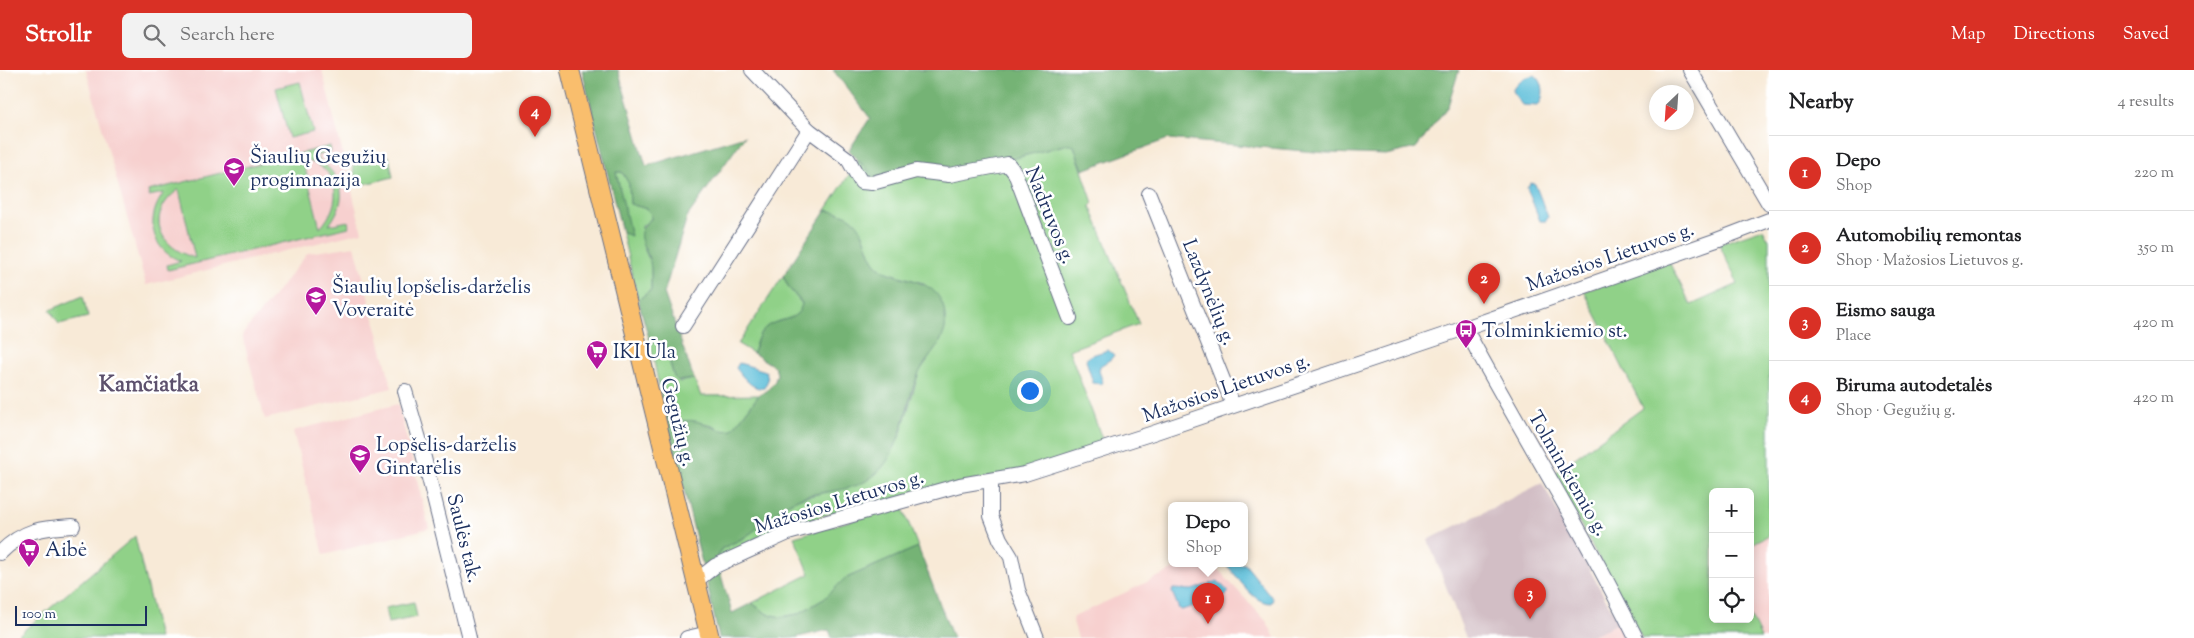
<!DOCTYPE html>
<meta charset="utf-8">
<style>
body{margin:0;font-family:"Sorts Mill Goudy",serif;background:#f2f2f2;color:#202124}
.controls{position:absolute;right:15px;bottom:15px;display:grid;overflow:hidden;border-radius:8px;box-shadow:0 2px 12px #0003}
.controls button{width:45px;height:45px;display:grid;place-items:center;padding:0;border:0;border-bottom:1px solid #e0e0e0;background:#fff;color:#202124;font:25px sans-serif}
.compass{position:absolute;left:1649px;top:15px;width:45px;height:45px;border-radius:50%;background:#fff;box-shadow:0 2px 12px #0003;rotate:205deg}
.scale{position:absolute;left:15px;bottom:12px;width:132px;box-sizing:border-box;padding-left:5px;border:2px solid #1b2f5e;border-top:0;font-size:14px;line-height:18px;white-space:nowrap;color:#1b2f5e;-webkit-text-stroke:4px #fff;paint-order:stroke}
.you{position:absolute;left:1029px;top:320px;width:18px;height:18px;margin:-12px;border:4px solid #fff;border-radius:50%;background:#1a73e8;box-shadow:0 0 0 8px #1a73e833}
.badge{display:grid;place-items:center;width:32px;height:32px;border-radius:50%;background:#d93025;color:#fff;font-size:16px;font-weight:700}
.pin{position:absolute;translate:-50% -41px;filter:drop-shadow(0 1px 2px #0008)}
.pin::after{content:'';position:absolute;top:26px;width:18px;height:15px;background:inherit;clip-path:polygon(0 0,100% 0,50% 100%)}
.popup{position:absolute;left:1168px;top:432px;width:80px;height:65px;box-sizing:border-box;display:grid;place-content:center;border-radius:8px;background:#fff;filter:drop-shadow(0 1px 4px #0005);font-size:16px;white-space:nowrap;color:#757577}
.popup b{font-size:19px;color:#202124}
.popup::after{content:'';position:absolute;left:50%;top:100%;margin-left:-10px;border:10px solid transparent;border-top-color:#fff}
.list{margin:0;padding:0;list-style:none}
h2{display:flex;justify-content:space-between;align-items:center;height:65px;margin:0;padding:0 20px;font-size:21px}
h2 small{font-size:16px;font-weight:400;color:#757577}
.list li{display:grid;grid-template-columns:32px 1fr auto;gap:15px;align-items:center;box-sizing:border-box;height:75px;padding:0 20px;border-top:1px solid #e0e0e0}
.list b{display:block;font-size:19px;white-space:nowrap}
.list p{margin:0;font-size:16px;white-space:nowrap;color:#757577}
.list em{font-size:16px;font-style:normal;color:#757577}
.icon{flex:none;width:28px;height:28px;fill:none;stroke:currentColor;stroke-width:2;stroke-linecap:round;stroke-linejoin:round}
.map{position:relative;flex:none;width:1769px;height:568px;overflow:hidden}
header{display:flex;align-items:center;gap:30px;box-sizing:border-box;height:70px;padding:0 25px;background:#d93025;color:#fff}
header strong{font-size:24px}
nav{display:flex;gap:28px;margin-inline-start:auto;font-size:18px}
.search{width:350px;height:45px;background:#f2f2f2;display:flex;align-items:center;gap:12px;box-sizing:border-box;padding:0 18px;border-radius:8px;color:#757577;font-size:19px}
main{display:flex}
aside{flex:1;background:#fff}
.map>svg:first-child{display:block}
</style>
<header>
<strong>Strollr</strong>
<div class="search"><svg class="icon" aria-label="search" viewBox="0 0 24 24"><circle cx="10" cy="10" r="6"/><path d="M15 15l6 6"/></svg>Search here</div>
<nav><a>Map</a><a>Directions</a><a>Saved</a></nav>
</header>
<main>
<div class="map">
<svg width="1769" height="568" viewBox="0 0 1769 568">
<rect width="100%" height="100%" fill="#fff"/>
<filter id="ink" filterUnits="userSpaceOnUse"><feTurbulence type="fractalNoise" baseFrequency=".02" numOctaves="2"/><feDisplacementMap in="SourceGraphic" scale="10" xChannelSelector="R" yChannelSelector="G"/><feConvolveMatrix kernelMatrix="1 2 1 2 8 2 1 2 1" color-interpolation-filters="sRGB"/></filter>
<filter id="wash" filterUnits="userSpaceOnUse"><feTurbulence type="fractalNoise" baseFrequency=".0096" numOctaves="4" result="noise"/><feDisplacementMap in="SourceGraphic" scale="20" xChannelSelector="R" yChannelSelector="G"/><feGaussianBlur stdDeviation="1.12" result="paint"/><feColorMatrix in="noise" values="0 0 0 0 0 0 0 0 0 0 0 0 0 0 0 0 0 1.4 0 .05"/><feComposite in="paint" operator="in"/></filter>
<g filter="url(#wash)">
<rect width="100%" height="100%" fill="#f8ead7"/>
<g fill="#f7d0cf">
<path d="M 86,0 L 322,0 L 362,162 L 146,215 Z"/>
<path d="M 355,176 L 392,318 L 265,349 L 242,265 L 308,183 Z"/>
<path d="M 398,334 L 429,458 L 324,485 L 293,361 Z"/>
<path d="M 1769,465 L 1769,568 L 1761,568 L 1750,545 L 1750,475 Z"/>
<path d="M 1187,493 L 1212,493 L 1267,552 L 1275,568 L 1078,568 L 1072,548 Z"/>
<path d="M 1619,553 L 1627,568 L 1586,568 Z"/>
</g>
<path fill="#d2bec5" d="M 1542,413 L 1619,553 L 1586,568 L 1466,568 L 1428,470 Z"/>
<g fill="#90d188" stroke="#568073" fill-rule="evenodd">
<path d="M 300,12 L 313,62 L 289,68 L 276,18 Z"/>
<path d="M 1068,74 L 1074,76 L 1093,133 L 1090,136 L 1139,254 L 1069,280 L 1104,374 L 1034,397 L 828,444 L 792,456 L 717,490 L 721,479 L 744,468 L 762,454 L 779,438 L 800,428 L 842,419 L 866,411 L 900,366 L 919,302 L 940,272 L 945,258 L 943,235 L 923,213 L 884,201 L 875,193 L 870,184 L 863,163 L 842,144 L 826,140 L 858,91 L 875,108 L 993,94 Z"/>
<path d="M 330,76 L 331,82 L 314,86 C 342,106 351,125 329,155 L 348,151 L 349,157 L 168,200 L 167,195 L 181,191 C 150,180 145,147 164,123 L 149,126 L 148,121 ZM 303,90 C 340,96 344,133 320,158 ZM 178,120 L 179,120 L 195,188 C 158,177 145,145 178,120 Z"/>
<path d="M 389,86 L 393,107 L 357,116 L 353,95 Z"/>
<path d="M 616,102 L 622,102 L 629,114 L 630,134 L 647,139 L 651,144 L 651,149 L 642,156 L 643,176 L 651,194 L 651,220 L 638,230 L 622,162 L 624,164 Z"/>
<path d="M 1763,159 L 1769,170 L 1769,465 L 1750,475 L 1750,422 L 1713,422 L 1713,549 L 1750,549 L 1750,545 L 1761,568 L 1642,568 L 1553,404 L 1643,338 L 1584,221 L 1669,192 L 1691,235 L 1738,214 L 1719,174 Z"/>
<path d="M 783,206 L 789,218 L 802,234 C 799,253 778,247 765,258 C 758,264 756,274 753,283 L 738,274 Z"/>
<path d="M 83,226 L 88,247 L 59,254 L 50,240 Z"/>
<path d="M 650,272 L 658,272 L 665,276 L 674,307 L 680,312 L 694,309 L 701,326 L 759,325 L 732,360 L 725,362 L 708,354 L 683,351 L 675,346 L 671,331 L 662,331 Z"/>
<path d="M 902,436 L 918,477 L 844,509 L 824,529 L 798,544 L 781,547 L 767,544 L 752,533 L 810,504 L 794,467 Z"/>
<path d="M 135,466 L 159,568 L 15,568 Z"/>
<path d="M 414,532 L 417,547 L 388,553 L 385,538 Z"/>
</g>
<g fill="#74b374" stroke="#487169">
<path d="M 582,0 L 618,0 L 646,96 L 745,66 L 687,147 L 664,223 L 694,309 L 678,311 L 674,307 L 665,276 L 658,272 L 650,272 L 638,230 L 651,220 C 651,211 652,200 650,192 C 645,173 631,165 651,149 L 651,144 L 647,139 L 630,134 L 629,114 L 622,102 L 616,102 L 631,166 L 622,162 Z"/>
<path d="M 833,0 L 1459,0 L 1448,36 L 1416,78 L 1386,85 L 1327,83 L 1168,69 L 1083,100 L 1074,76 L 1068,74 L 993,94 L 875,108 L 849,80 L 870,48 Z"/>
<path d="M 826,140 C 834,142 844,143 851,148 C 870,161 864,191 885,201 C 905,211 932,209 942,233 C 945,239 946,252 945,259 C 941,277 925,289 918,305 C 903,339 903,390 866,411 C 846,423 821,420 800,428 C 777,436 765,455 745,467 C 737,472 729,474 721,479 L 717,490 L 703,497 L 662,331 L 671,331 L 675,346 L 683,351 C 703,347 716,364 732,360 L 759,325 L 767,321 L 775,311 L 777,304 L 775,297 L 753,283 C 756,274 758,264 765,258 C 778,247 799,253 802,233 L 789,218 L 783,206 Z"/>
<path d="M 918,477 L 953,568 L 832,568 L 829,560 L 793,568 L 719,568 L 706,510 L 719,498 L 732,543 L 752,533 L 767,544 L 781,547 L 798,544 L 824,529 L 844,509 Z"/>
</g>
<g fill="#5bbed9" stroke="#3b769c">
<path d="M 1535,5 C 1545,13 1545,26 1538,36 L 1522,35 L 1512,21 C 1518,11 1524,7 1535,5 Z"/>
<path d="M 1531,113 L 1535,114 L 1548,147 L 1546,151 L 1540,151 L 1527,118 Z"/>
<path d="M 1108,280 L 1114,285 L 1111,289 L 1100,296 L 1099,301 L 1103,312 L 1100,314 L 1093,313 L 1086,290 L 1089,286 Z"/>
<path d="M 739,293 L 766,301 L 768,310 L 764,318 C 752,320 743,307 736,298 Z"/>
<path d="M 1224,493 L 1245,494 L 1273,529 L 1271,533 C 1250,533 1238,504 1224,493 Z"/>
<path d="M 1218,511 L 1228,521 L 1226,525 L 1182,540 L 1179,539 L 1172,522 L 1173,519 L 1192,520 Z"/>
</g>
</g>
<g filter="url(#ink)">
<g fill="none" stroke-linecap="round" stroke-linejoin="round">
<g stroke="#687088" stroke-width="16">
<g id="minor">
<path d="M 752,0 L 809,60 L 848,89 L 861,112 L 872,113 L 916,101 L 949,105 L 1008,94 L 1015,103 L 1070,248"/>
<path d="M 1690,0 L 1769,134"/>
<path d="M 1149,124 L 1233,335"/>
<path d="M 683,256 L 809,60"/>
<path d="M 1465,258 C 1521,362 1584,462 1636,568"/>
<path d="M 405,321 L 420,372 L 469,568"/>
<path d="M 991,411 L 991,446 L 1000,469 L 1011,487 L 1018,520 L 1037,568"/>
<path d="M 0,483 C 24,459 41,458 73,456"/>
<path d="M 696,511 L 715,496 L 788,463 L 960,415 L 1025,404 L 1150,364 L 1465,258 L 1714,171 L 1769,150"/>
<path d="M 687,568 L 709,563"/>
</g>
</g>
<g stroke="#687088" stroke-width="20">
<path id="major" d="M 570,0 L 710,568"/>
</g>
<use href="#minor" stroke="#fff" stroke-width="14"/>
<use href="#major" stroke="#f9be6d" stroke-width="18"/>
</g>
</g>
<defs>
<g id="school-pin" transform="scale(1.125)"><path d="M0 17L-7.5 6A9.5 9.5 0 1 1 7.5 6Z" fill="#b5179e" stroke="#fff"/><path d="M0-5L7-2L0 1L-7-2ZM-4 1L0 2.5L4 1V4Q0 6-4 4Z" fill="#fff"/></g>
<g id="bus-pin" transform="scale(1.125)"><path d="M0 17L-7.5 6A9.5 9.5 0 1 1 7.5 6Z" fill="#b5179e" stroke="#fff"/><path d="M-5-6H5V4H4V6H2V4H-2V6H-4V4H-5ZM-3.5-4V0h7V-4ZM-3.5 1.2v1.5H-2V1.2ZM2 1.2v1.5H3.5V1.2Z" fill="#fff"/></g>
<g id="supermarket-pin" transform="scale(1.125)"><path d="M0 17L-7.5 6A9.5 9.5 0 1 1 7.5 6Z" fill="#b5179e" stroke="#fff"/><path d="M-6-5.5h2.5l.6 2H6L4.5 2H-2.5L-4.4-4H-6ZM-1.5 3.2a1.3 1.3 0 1 0 .1 0ZM3 3.2a1.3 1.3 0 1 0 .1 0Z" fill="#fff"/></g>
</defs>
<g fill-rule="evenodd">
<use href="#school-pin" x="234" y="98"/>
<use href="#school-pin" x="316" y="227"/>
<use href="#bus-pin" x="1466" y="260"/>
<use href="#supermarket-pin" x="597" y="281"/>
<use href="#school-pin" x="360" y="385"/>
<use href="#supermarket-pin" x="29" y="479"/>
</g>
<g text-anchor="middle" stroke-width="5" stroke-linejoin="round" paint-order="stroke">
<g font-size="20" fill="#1b2f5e" stroke="#fff" text-anchor="start">
<text x="250" y="93">Šiaulių Gegužių<tspan x="250" dy="23">progimnazija</tspan></text>
<text x="332" y="223">Šiaulių lopšelis-darželis<tspan x="332" dy="23">Voveraitė</tspan></text>
<text x="1482" y="267">Tolminkiemio st.</text>
<text x="613" y="288">IKI Ūla</text>
<text x="376" y="381">Lopšelis-darželis<tspan x="376" dy="23">Gintarėlis</tspan></text>
<text x="45" y="486">Aibė</text>
</g>
<g font-size="20" fill="#1b2f5e" stroke="#fff">
<text transform="translate(1051 145) rotate(68)" y="7">Nadruvos g.</text>
<text transform="translate(1610 186) rotate(-19)" y="7">Mažosios Lietuvos g.</text>
<text transform="translate(1210 222) rotate(68)" y="7">Lazdynėlių g.</text>
<text transform="translate(1226 317) rotate(-19)" y="7">Mažosios Lietuvos g.</text>
<text transform="translate(679 352) rotate(76)" y="7">Gegužių g.</text>
<text transform="translate(1569 403) rotate(60)" y="7">Tolminkiemio g.</text>
<text transform="translate(839 431) rotate(-17)" y="7">Mažosios Lietuvos g.</text>
<text transform="translate(465 468) rotate(76)" y="7">Saulės tak.</text>
</g>
<g font-size="22" font-weight="bold" fill="#5d516d" stroke="#fff">
<text x="149" y="321">Kamčiatka</text>
</g>
</g>
</svg>
<div class="controls">
<button>+</button>
<button>−</button>
<button><svg class="icon" aria-label="locate" viewBox="0 0 24 24"><circle cx="12" cy="12" r="6"/><path d="M12 2v4M12 18v4M2 12h4M18 12h4"/></svg></button>
</div>
<svg class="compass" viewBox="-18 -18 36 36"><path d="M0-13l5 13h-10z" fill="#e53935"/><path d="M0 13l5-13h-10z" fill="#757577"/></svg>
<div class="scale">100 m</div>
<div class="you"></div>
<div class="pin badge" style="left:1208px;top:554px">1</div>
<div class="popup"><b>Depo</b>Shop</div>
<div class="pin badge" style="left:1484px;top:234px">2</div>
<div class="pin badge" style="left:1530px;top:549px">3</div>
<div class="pin badge" style="left:535px;top:67px">4</div>
</div>
<aside>
<h2>Nearby<small>4 results</small></h2>
<ul class="list">
<li><span class="badge">1</span><div><b>Depo</b><p>Shop</p></div><em>220 m</em></li>
<li><span class="badge">2</span><div><b>Automobilių remontas</b><p>Shop · Mažosios Lietuvos g.</p></div><em>350 m</em></li>
<li><span class="badge">3</span><div><b>Eismo sauga</b><p>Place</p></div><em>420 m</em></li>
<li><span class="badge">4</span><div><b>Biruma autodetalės</b><p>Shop · Gegužių g.</p></div><em>420 m</em></li>
</ul>
</aside>
</main>
